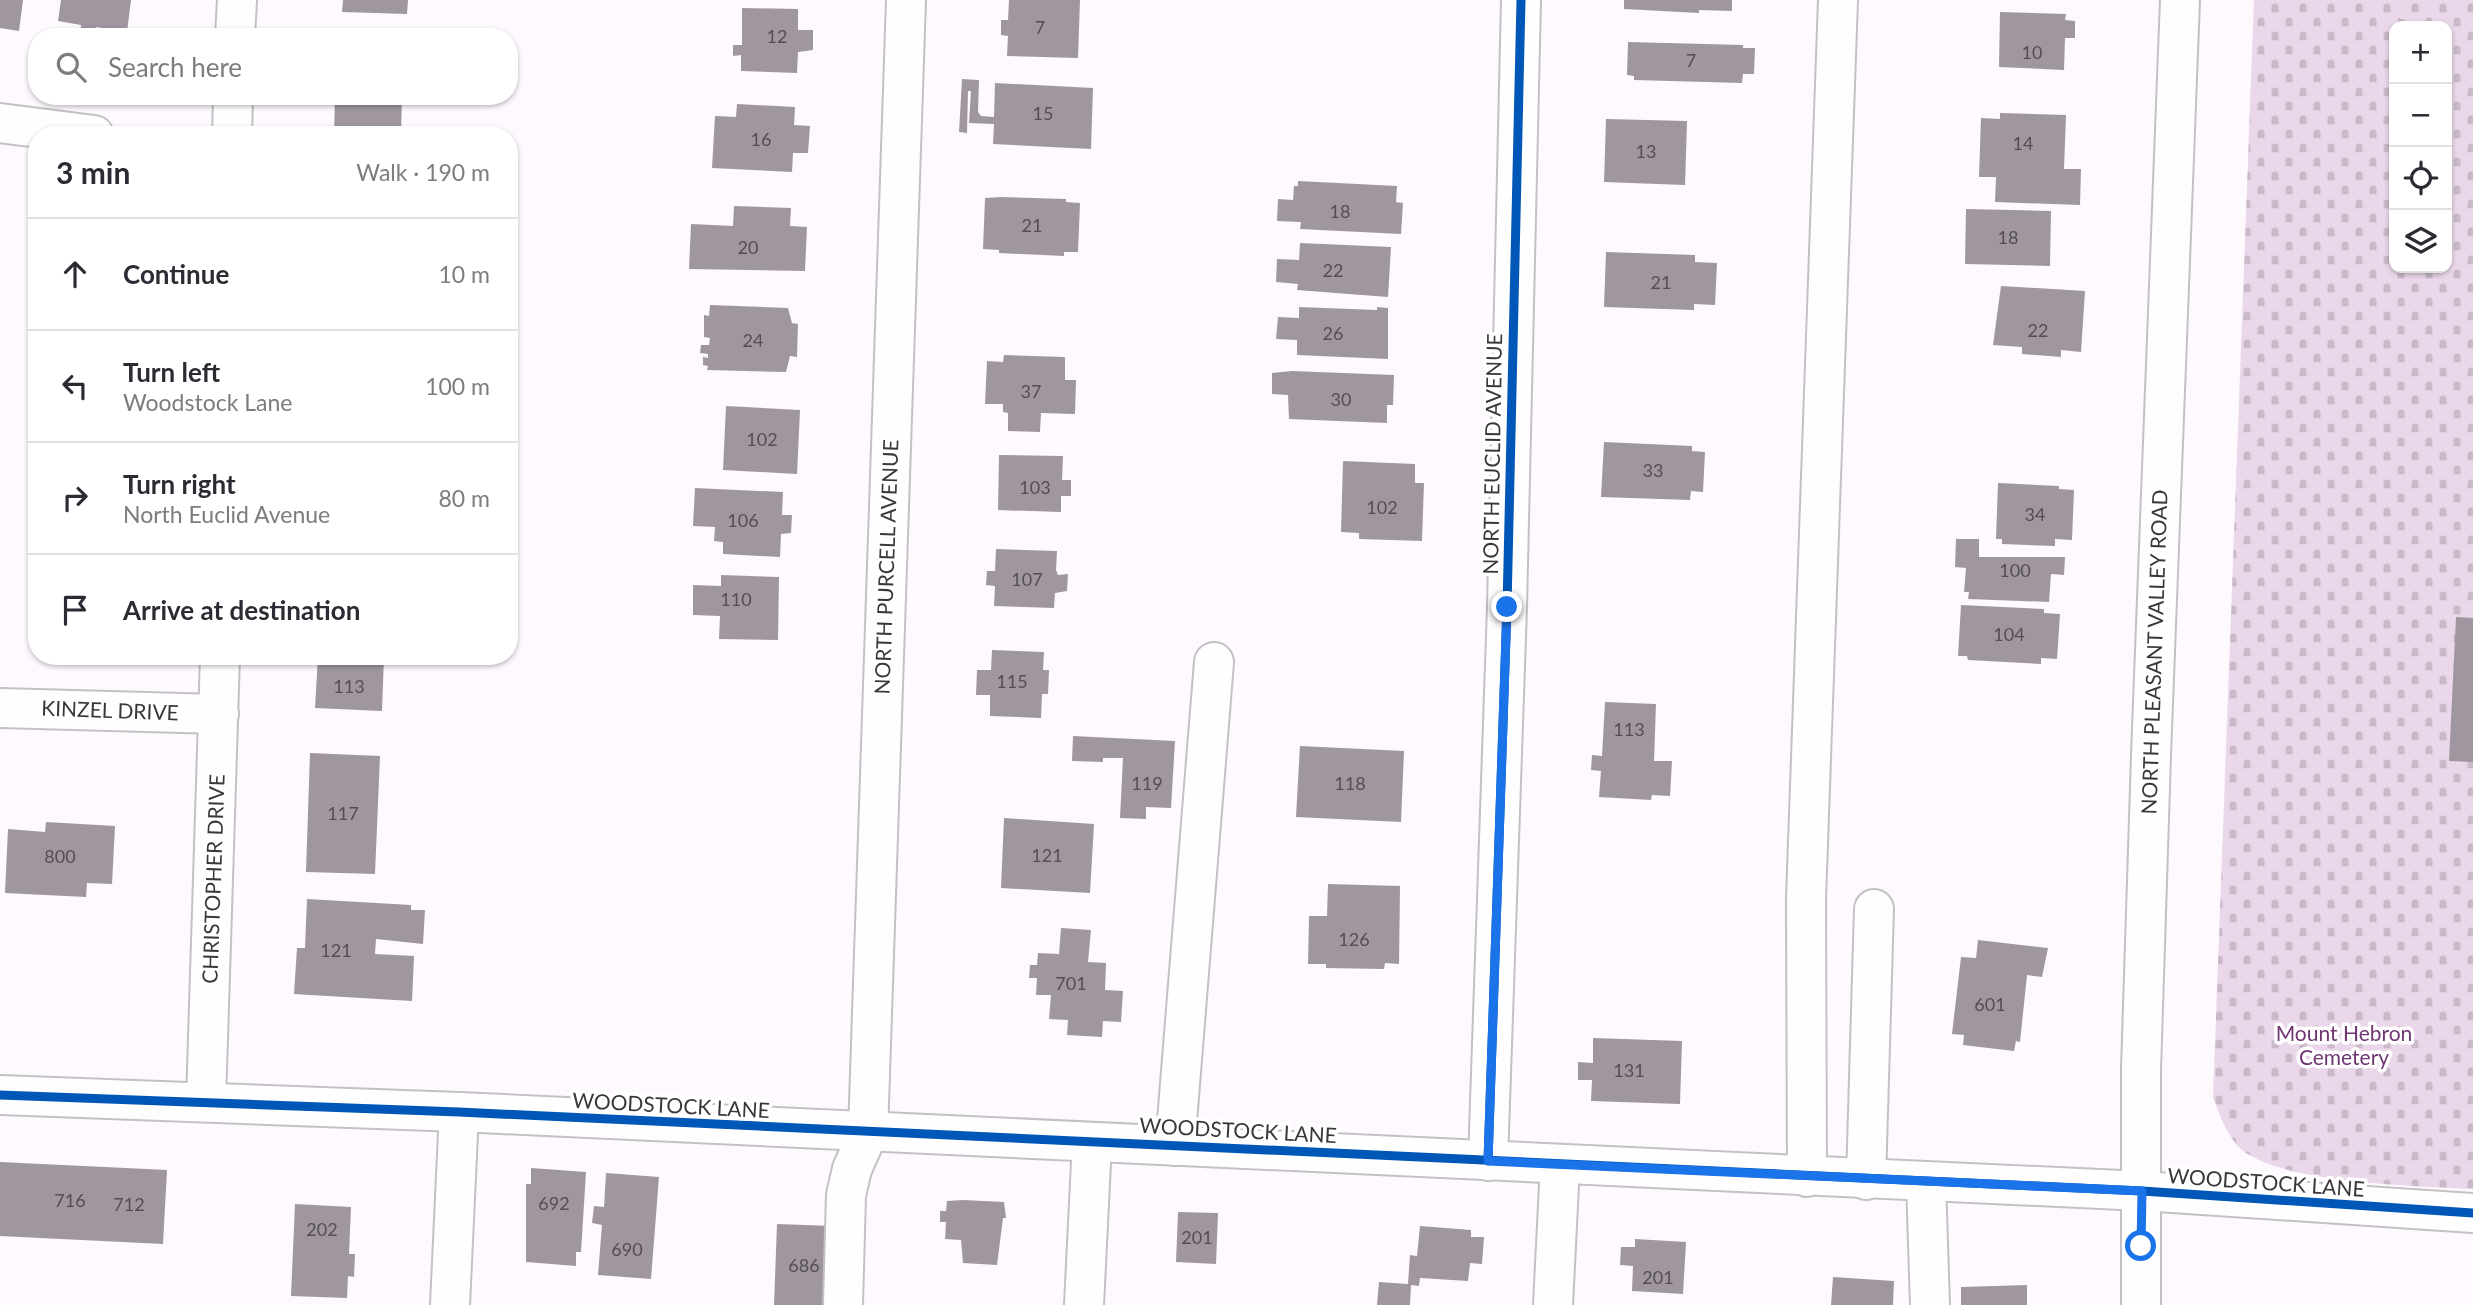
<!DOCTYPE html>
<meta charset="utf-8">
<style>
body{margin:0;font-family:Lato,sans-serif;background:#f7f7f7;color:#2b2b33}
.controls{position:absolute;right:21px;top:21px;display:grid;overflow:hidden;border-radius:14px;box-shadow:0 2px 5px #0004}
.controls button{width:63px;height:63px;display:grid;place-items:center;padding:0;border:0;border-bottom:2px solid #e1e1e2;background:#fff;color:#2b2b33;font:35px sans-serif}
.stop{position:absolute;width:21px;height:21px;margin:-16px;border:5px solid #1a73e8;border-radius:50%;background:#fff}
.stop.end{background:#1a73e8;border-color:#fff;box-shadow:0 2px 7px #0008}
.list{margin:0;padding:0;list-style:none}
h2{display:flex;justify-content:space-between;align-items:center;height:91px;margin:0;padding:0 28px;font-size:30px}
h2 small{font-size:23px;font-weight:400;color:#7c7c81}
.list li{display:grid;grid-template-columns:46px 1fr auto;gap:21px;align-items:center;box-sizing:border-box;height:112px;padding:0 28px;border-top:2px solid #e1e1e2}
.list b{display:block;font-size:26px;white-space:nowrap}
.list p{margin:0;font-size:23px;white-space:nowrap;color:#7c7c81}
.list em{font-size:23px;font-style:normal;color:#7c7c81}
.icon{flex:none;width:38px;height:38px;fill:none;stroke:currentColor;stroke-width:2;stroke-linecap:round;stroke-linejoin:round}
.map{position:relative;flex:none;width:2473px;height:1305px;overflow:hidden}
.search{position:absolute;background:#fff;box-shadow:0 2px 5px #0004;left:28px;top:28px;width:490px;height:77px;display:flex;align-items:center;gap:18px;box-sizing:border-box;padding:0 24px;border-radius:28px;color:#7c7c81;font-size:26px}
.panel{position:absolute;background:#fff;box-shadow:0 2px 5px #0004;left:28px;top:126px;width:490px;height:539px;border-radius:28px}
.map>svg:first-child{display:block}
</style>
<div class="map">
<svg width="2473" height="1305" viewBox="0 0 2473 1305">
<defs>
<pattern id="cemetery-stones" width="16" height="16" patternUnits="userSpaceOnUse" patternTransform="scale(1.75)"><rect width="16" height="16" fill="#ead7ea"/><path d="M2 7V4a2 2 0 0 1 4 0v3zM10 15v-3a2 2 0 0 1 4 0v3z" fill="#c9b9c9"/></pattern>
</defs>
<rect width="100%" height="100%" fill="#fdf9fe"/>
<path fill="url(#cemetery-stones)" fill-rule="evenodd" d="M 2254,0 L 2473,0 L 2473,1189 C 2422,1186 2270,1184 2237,1145 C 2225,1131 2219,1113 2213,1097 ZM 2394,26 L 2447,26 L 2447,268 L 2394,268 Z"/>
<g fill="#a096a0">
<path d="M 0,0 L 23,0 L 19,31 L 0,28 Z"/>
<path d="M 61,0 L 131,0 L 127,32 L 96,27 L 94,36 L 80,34 L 81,25 L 58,21 Z"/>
<path d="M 343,0 L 408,0 L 407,14 L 342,12 Z"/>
<path d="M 1009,0 L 1080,0 L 1078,58 L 1007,56 L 1008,36 L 1001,35 L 1001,20 L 1008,20 Z"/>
<path d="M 1624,0 L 1732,0 L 1732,11 L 1699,10 L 1699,13 L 1624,9 Z"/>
<path d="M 742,8 L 798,9 L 798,30 L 813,30 L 813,50 L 798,52 L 797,73 L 741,71 L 741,55 L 733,56 L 733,45 L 742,45 Z"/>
<path d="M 2000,12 L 2066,14 L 2065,20 L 2075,21 L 2075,38 L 2065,38 L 2064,70 L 1999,67 Z"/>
<path d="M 336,30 L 404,32 L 403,37 L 336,37 Z"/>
<path d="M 1628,42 L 1743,45 L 1743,48 L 1755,48 L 1754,74 L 1743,74 L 1742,83 L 1634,80 L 1634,76 L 1627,75 Z"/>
<path d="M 962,79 L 979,80 L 978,112 L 981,116 L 994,117 L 995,83 L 1093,88 L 1091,149 L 993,144 L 994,124 L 969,123 L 971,91 L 968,91 L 967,133 L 959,132 Z"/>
<path d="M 335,96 L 402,96 L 401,135 L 334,135 Z"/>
<path d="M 737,104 L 795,107 L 794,125 L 810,126 L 808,153 L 793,153 L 792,172 L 712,168 L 715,116 L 736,117 Z"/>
<path d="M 2000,113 L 2066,115 L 2064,169 L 2081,169 L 2080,205 L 1995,202 L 1996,177 L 1979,177 L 1981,118 L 2000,119 Z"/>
<path d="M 1606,119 L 1687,121 L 1685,185 L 1604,182 Z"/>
<path d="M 1298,181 L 1397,186 L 1396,202 L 1403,203 L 1401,234 L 1300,229 L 1301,222 L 1277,221 L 1278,199 L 1293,200 L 1294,186 L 1298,186 Z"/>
<path d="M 1001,197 L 1066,199 L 1066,202 L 1080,203 L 1078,252 L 1064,252 L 1064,256 L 999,253 L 999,250 L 983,249 L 985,198 Z"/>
<path d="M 734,206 L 791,208 L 790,226 L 807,227 L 805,271 L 689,269 L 691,224 L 733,226 Z"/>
<path d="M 1966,209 L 2051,211 L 2050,266 L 1965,264 Z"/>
<path d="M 1300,243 L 1391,247 L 1388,297 L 1297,290 L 1298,284 L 1276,282 L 1277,259 L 1299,260 Z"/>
<path d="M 1606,252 L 1695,255 L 1695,262 L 1717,263 L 1715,305 L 1694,304 L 1694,310 L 1604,307 Z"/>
<path d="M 2001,286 L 2085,291 L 2081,352 L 2061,350 L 2061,357 L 2022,354 L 2022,347 L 1993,345 Z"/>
<path d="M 710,305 L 788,308 L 792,323 L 798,324 L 797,357 L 790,356 L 786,372 L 707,370 L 708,366 L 703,365 L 703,357 L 708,358 L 708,354 L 700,353 L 701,345 L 709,345 L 710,338 L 704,337 L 704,315 L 709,316 Z"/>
<path d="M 1299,307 L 1377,310 L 1377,307 L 1388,308 L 1388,359 L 1297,355 L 1297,340 L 1276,339 L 1278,317 L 1299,318 Z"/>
<path d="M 1004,355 L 1065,357 L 1065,380 L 1076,380 L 1075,414 L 1041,413 L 1040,432 L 1008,431 L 1008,413 L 1003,412 L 1003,404 L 985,404 L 987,361 L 1003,362 Z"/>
<path d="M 1292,371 L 1394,375 L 1393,405 L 1387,405 L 1387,423 L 1289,419 L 1288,395 L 1272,394 L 1272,373 Z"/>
<path d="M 31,373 L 37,373 L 37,391 L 31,390 Z"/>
<path d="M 726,406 L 800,410 L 797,474 L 723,470 Z"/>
<path d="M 1604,442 L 1692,446 L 1692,451 L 1705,452 L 1703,492 L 1691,491 L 1690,500 L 1601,497 Z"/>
<path d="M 999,455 L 1063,456 L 1062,480 L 1071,480 L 1071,496 L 1061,496 L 1061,512 L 998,510 Z"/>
<path d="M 1343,461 L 1415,464 L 1415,483 L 1424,483 L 1422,541 L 1359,539 L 1359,533 L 1341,532 Z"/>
<path d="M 1998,483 L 2059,486 L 2059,489 L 2074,490 L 2072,540 L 2055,539 L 2055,546 L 2002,544 L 2002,539 L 1996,539 Z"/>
<path d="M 695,488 L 783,492 L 782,515 L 792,515 L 791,533 L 781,534 L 780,557 L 723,554 L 723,542 L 714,541 L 715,527 L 693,526 Z"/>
<path d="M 1956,539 L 1979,539 L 1979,557 L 2065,557 L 2064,575 L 2051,574 L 2049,602 L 1968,599 L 1969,592 L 1964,592 L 1966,568 L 1955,567 Z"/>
<path d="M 996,549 L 1057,551 L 1056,570 L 1058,575 L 1068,574 L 1067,591 L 1055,593 L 1054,608 L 994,606 L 995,586 L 986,585 L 987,571 L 995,571 Z"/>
<path d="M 721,575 L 779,577 L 778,640 L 719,639 L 720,616 L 693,615 L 693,585 L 721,586 Z"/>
<path d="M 1961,605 L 2044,609 L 2044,613 L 2060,614 L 2057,659 L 2041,658 L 2041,664 L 1968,660 L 1967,656 L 1958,656 Z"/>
<path d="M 2456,617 L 2473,618 L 2473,762 L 2449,761 Z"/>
<path d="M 992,650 L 1044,652 L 1043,670 L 1049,670 L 1048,694 L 1042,694 L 1041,718 L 990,716 L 990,695 L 976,695 L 977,670 L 991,670 Z"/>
<path d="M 318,656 L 384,656 L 382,711 L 315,708 Z"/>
<path d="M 1605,702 L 1656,704 L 1654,761 L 1672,761 L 1670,796 L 1652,795 L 1651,800 L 1599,797 L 1601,771 L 1591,770 L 1592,755 L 1602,756 Z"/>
<path d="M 1073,736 L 1175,741 L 1171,808 L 1146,807 L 1146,819 L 1120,818 L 1123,758 L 1103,758 L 1103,762 L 1072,761 Z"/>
<path d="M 1300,746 L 1404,751 L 1401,822 L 1296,817 Z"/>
<path d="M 310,753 L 380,756 L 375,874 L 306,872 Z"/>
<path d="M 1004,818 L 1094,824 L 1090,893 L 1001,888 Z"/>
<path d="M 46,822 L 115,826 L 112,884 L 87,883 L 86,897 L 5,893 L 8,829 L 45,832 Z"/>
<path d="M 1328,884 L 1400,886 L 1399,964 L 1385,963 L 1384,969 L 1326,968 L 1326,964 L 1308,964 L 1309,916 L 1327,916 Z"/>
<path d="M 307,899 L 411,905 L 411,910 L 425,910 L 423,944 L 376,939 L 375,954 L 414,956 L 412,1001 L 294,994 L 297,948 L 305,948 Z"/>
<path d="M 1061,928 L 1091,930 L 1088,962 L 1106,963 L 1105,990 L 1123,991 L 1121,1022 L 1103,1021 L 1102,1037 L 1067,1035 L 1068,1020 L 1049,1019 L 1051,995 L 1036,995 L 1037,978 L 1029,978 L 1030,965 L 1037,965 L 1038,953 L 1059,954 Z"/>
<path d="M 1978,940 L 2048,948 L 2042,977 L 2027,975 L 2020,1042 L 2016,1041 L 2014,1051 L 1963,1045 L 1964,1035 L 1952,1034 L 1961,957 L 1976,958 Z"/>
<path d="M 1593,1038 L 1682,1041 L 1680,1104 L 1591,1101 L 1592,1080 L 1578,1080 L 1578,1062 L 1593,1063 Z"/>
<path d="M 0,1162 L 167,1170 L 163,1244 L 0,1236 Z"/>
<path d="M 531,1168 L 586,1172 L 581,1252 L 576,1252 L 576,1266 L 526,1262 L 526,1184 L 531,1184 Z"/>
<path d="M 606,1173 L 659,1177 L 651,1279 L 598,1275 L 602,1225 L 592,1223 L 594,1206 L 604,1207 Z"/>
<path d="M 963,1200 L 1004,1202 L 1006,1218 L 1003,1218 L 997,1265 L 963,1263 L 961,1240 L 945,1239 L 946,1222 L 940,1222 L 940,1211 L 946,1211 L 947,1201 Z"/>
<path d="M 295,1204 L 351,1207 L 349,1254 L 355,1254 L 354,1277 L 348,1276 L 347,1298 L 291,1296 Z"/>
<path d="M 1178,1212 L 1218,1213 L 1216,1264 L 1176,1262 Z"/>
<path d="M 777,1224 L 833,1226 L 831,1305 L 774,1305 Z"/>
<path d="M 1420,1226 L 1471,1230 L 1471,1237 L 1484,1237 L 1482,1264 L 1470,1263 L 1468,1281 L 1420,1278 L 1419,1286 L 1411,1285 L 1410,1305 L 1377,1305 L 1379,1282 L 1408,1284 L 1410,1255 L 1417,1256 Z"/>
<path d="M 1635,1239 L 1686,1242 L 1683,1294 L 1632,1291 L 1633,1266 L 1620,1265 L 1621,1247 L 1635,1247 Z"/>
<path d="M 1833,1277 L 1894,1281 L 1893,1305 L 1831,1305 Z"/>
<path d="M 2027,1285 L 2027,1305 L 1961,1305 L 1961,1287 Z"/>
</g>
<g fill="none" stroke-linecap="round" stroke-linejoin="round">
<g stroke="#c4c1c5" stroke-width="42">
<g id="minor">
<path d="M 235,37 L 237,0"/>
<path d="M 0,123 L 94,135"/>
<path d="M 232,135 L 233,96"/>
<path d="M 0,708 L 219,714"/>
<path d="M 0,1095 L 459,1112 L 2142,1191 L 2473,1213"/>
<path d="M 206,1102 L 220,656"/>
<path d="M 1175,1146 L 1214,662"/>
<path d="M 1488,1161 L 1507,607 L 1521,0"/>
<path d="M 1807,1177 L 1806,899 L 1838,0"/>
<path d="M 1866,1180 L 1874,909"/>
<path d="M 1926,1182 L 1930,1305"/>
<path d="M 450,1305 L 459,1112"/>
<path d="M 843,1305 L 846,1195 L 852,1169 L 868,1133 L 906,0"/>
<path d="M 1084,1305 L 1092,1142"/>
<path d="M 1553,1305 L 1560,1165"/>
</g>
</g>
<g stroke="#c4c1c5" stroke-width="42">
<path id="major" d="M 2141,1305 L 2141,1070 L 2151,755 L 2180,0"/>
</g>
<path stroke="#e2e1e2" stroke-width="4.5" stroke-dasharray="2 5" stroke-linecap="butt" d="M 2402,26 L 2403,0"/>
<use href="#minor" stroke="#fffeff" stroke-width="38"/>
<use href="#major" stroke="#fffeff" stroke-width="38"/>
<g stroke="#fff" stroke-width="13">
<g id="cycleway">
<path d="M 0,1095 L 459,1112 L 2142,1191 L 2473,1213"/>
<path d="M 1488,1161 L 1507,607 L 1521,0"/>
</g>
</g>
<use href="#cycleway" stroke="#0057b8" stroke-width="9"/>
</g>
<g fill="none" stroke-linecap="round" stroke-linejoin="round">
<path stroke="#1a73e8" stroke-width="9" d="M 1507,607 L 1488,1161 L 2142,1191 L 2141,1246"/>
</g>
<g text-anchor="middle" stroke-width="7" stroke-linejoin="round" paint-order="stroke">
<g font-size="18" fill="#544e54">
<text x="1040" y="34">7</text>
<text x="777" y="43">12</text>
<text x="2032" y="59">10</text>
<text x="1691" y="67">7</text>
<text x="1043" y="120">15</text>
<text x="761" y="146">16</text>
<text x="2023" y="150">14</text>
<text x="1646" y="158">13</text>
<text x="1340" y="218">18</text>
<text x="1032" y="232">21</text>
<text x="2008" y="244">18</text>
<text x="748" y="254">20</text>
<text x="1333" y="277">22</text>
<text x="1661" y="289">21</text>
<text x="2038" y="337">22</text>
<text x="1333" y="340">26</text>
<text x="753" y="347">24</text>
<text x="1031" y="398">37</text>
<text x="1341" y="406">30</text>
<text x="762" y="446">102</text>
<text x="1653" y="477">33</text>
<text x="1035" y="494">103</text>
<text x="1382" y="514">102</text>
<text x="2035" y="521">34</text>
<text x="743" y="527">106</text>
<text x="2015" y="577">100</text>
<text x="1027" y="586">107</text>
<text x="736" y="606">110</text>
<text x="2009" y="641">104</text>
<text x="1012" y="688">115</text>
<text x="349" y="693">113</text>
<text x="1629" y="736">113</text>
<text x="1147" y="790">119</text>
<text x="1350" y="790">118</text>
<text x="343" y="820">117</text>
<text x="1047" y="862">121</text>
<text x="60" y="863">800</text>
<text x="1354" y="946">126</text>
<text x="336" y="957">121</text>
<text x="1071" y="990">701</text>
<text x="1990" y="1011">601</text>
<text x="1629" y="1077">131</text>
<text x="70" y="1207">716</text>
<text x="554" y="1210">692</text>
<text x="129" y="1211">712</text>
<text x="322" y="1236">202</text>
<text x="1197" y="1244">201</text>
<text x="627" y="1256">690</text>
<text x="804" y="1272">686</text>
<text x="1658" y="1284">201</text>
</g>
<g font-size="21" fill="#3a363a" stroke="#fff">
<text transform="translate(1493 454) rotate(-89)" y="7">NORTH EUCLID AVENUE</text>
<text transform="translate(887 567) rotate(-88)" y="7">NORTH PURCELL AVENUE</text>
<text transform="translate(2155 652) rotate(-88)" y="7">NORTH PLEASANT VALLEY ROAD</text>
<text transform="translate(110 711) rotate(2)" y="7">KINZEL DRIVE</text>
<text transform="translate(214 879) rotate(-88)" y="7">CHRISTOPHER DRIVE</text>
<text transform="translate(671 1106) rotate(3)" y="7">WOODSTOCK LANE</text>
<text transform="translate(1238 1131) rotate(3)" y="7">WOODSTOCK LANE</text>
<text transform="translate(2266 1183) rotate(4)" y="7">WOODSTOCK LANE</text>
</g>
<g font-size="21" fill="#6f3673" stroke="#fff">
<text x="2344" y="1041">Mount Hebron<tspan x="2344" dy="24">Cemetery</tspan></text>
</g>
</g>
</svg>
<div class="controls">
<button>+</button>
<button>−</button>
<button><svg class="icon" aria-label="locate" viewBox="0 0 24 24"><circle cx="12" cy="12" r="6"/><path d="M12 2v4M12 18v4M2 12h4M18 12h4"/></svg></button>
<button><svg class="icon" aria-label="layers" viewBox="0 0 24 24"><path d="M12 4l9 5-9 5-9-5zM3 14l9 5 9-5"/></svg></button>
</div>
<div class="stop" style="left:2141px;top:1246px"></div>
<div class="stop end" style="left:1507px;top:607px"></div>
<div class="search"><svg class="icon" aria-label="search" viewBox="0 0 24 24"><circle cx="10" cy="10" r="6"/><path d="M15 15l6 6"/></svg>Search here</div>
<section class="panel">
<h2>3 min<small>Walk · 190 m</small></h2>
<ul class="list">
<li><svg class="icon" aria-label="ahead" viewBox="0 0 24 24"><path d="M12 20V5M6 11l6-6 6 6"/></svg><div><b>Continue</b></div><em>10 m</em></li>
<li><svg class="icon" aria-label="left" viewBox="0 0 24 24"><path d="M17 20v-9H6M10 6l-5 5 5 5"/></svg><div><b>Turn left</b><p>Woodstock Lane</p></div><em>100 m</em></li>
<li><svg class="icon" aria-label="right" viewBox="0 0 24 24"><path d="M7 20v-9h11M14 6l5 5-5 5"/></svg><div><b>Turn right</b><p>North Euclid Avenue</p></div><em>80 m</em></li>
<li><svg class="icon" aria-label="arrive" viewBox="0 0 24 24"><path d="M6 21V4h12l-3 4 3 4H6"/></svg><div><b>Arrive at destination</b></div></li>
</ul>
</section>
</div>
